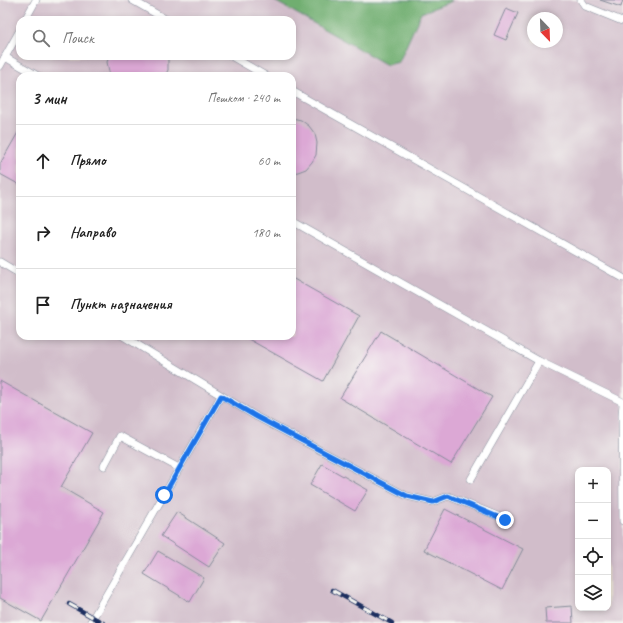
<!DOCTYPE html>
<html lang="ru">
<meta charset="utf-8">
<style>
body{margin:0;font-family:Caveat,sans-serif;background:#f6f6f6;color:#222}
.controls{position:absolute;right:12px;bottom:12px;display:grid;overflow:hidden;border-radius:8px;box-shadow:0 2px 6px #0003}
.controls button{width:36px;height:36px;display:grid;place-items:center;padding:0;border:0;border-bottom:1px solid #e0e0e0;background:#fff;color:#222;font:20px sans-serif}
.compass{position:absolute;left:527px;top:12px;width:36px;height:36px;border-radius:50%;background:#fff;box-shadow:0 2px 6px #0003;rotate:157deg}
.stop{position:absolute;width:12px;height:12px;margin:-9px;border:3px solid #1a73e8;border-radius:50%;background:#fff}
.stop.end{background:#1a73e8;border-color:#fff;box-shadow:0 1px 4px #0008}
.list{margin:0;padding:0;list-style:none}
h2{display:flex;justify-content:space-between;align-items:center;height:52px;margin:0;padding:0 16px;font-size:17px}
h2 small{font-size:13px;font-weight:400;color:#767676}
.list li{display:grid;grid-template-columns:26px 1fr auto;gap:12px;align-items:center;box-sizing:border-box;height:72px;padding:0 16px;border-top:1px solid #e0e0e0}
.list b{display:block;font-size:15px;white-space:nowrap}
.list em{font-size:13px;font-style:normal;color:#767676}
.icon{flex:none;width:22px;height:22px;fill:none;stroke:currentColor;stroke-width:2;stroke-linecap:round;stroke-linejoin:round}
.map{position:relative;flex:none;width:623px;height:623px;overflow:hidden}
.search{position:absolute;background:#fff;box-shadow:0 2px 6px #0003;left:16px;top:16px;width:280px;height:44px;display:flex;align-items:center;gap:10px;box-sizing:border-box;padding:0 14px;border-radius:12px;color:#767676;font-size:15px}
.panel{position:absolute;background:#fff;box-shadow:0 2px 6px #0003;left:16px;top:72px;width:280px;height:268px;border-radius:12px}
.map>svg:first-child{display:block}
</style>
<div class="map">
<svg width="623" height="623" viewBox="0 0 623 623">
<rect width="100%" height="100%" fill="#f6f6f2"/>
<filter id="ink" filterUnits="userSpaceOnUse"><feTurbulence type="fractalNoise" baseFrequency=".025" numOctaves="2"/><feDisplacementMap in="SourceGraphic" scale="8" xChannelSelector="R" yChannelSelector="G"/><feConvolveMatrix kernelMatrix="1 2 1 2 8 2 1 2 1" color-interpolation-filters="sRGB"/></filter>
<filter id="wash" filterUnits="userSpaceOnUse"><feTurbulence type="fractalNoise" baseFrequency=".012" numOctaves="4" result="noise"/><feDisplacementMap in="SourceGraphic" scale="16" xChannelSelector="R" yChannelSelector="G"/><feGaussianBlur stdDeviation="0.9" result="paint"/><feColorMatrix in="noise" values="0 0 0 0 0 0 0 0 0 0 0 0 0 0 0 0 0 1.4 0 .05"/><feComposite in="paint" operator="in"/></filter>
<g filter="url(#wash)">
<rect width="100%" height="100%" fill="#f0e9d5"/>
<path fill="#d1bdca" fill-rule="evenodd" d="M 0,0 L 623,0 L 623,623 L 0,623 ZM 533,18 L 557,18 L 557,42 L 533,42 ZM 20,20 L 292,20 L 292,56 L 20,56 ZM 20,76 L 292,76 L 292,336 L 20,336 ZM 578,470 L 608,470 L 608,608 L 578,608 Z"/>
<path fill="#6fae6f" stroke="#456e66" d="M 273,0 L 451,0 L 452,1 L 421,13 L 399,62 L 387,65 Z"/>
<g id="blocks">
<g fill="#dca8d5">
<path d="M 600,0 L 623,0 L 621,7 Z"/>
<path d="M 506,8 L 518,13 L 506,40 L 494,35 Z"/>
<path d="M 109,56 L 168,56 L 168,70 L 165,76 L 110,76 L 107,62 Z"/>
<path d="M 292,118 L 301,120 L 309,126 L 315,134 L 317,143 L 316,155 L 312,162 L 306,169 L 298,172 L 292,173 Z"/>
<path d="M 20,129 L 20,185 L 0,174 L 0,164 Z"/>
<path d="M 292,278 L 359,316 L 323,381 L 243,336 L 292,336 Z"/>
<path d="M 381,331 L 492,397 L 451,464 L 340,398 Z"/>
<path d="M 0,381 L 92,433 L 61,487 L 104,512 L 41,621 L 0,598 Z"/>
<path d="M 322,464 L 368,490 L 355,511 L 310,485 Z"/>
<path d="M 445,509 L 523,549 L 502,590 L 424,550 Z"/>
<path d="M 177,512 L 225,543 L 209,567 L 161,536 Z"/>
<path d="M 158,551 L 204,578 L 190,602 L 144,574 Z"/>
<path d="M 572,606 L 573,623 L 546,623 L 545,608 Z"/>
</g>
</g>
</g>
<g filter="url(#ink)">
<use href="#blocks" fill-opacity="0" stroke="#868c9a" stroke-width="1"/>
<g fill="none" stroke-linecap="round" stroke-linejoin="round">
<g stroke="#868c9a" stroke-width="8">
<g id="service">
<path d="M 132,0 L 167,20"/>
<path d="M 581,0 L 585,6 L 622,21 L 623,20"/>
<path d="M 25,20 L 36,0"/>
<path d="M 231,56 L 266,76"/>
<path d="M 5,57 L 38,76"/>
<path d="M 0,66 L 20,30"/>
<path d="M 292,91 L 623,278"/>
<path d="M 292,221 L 539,361 L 623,402"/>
<path d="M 0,262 L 20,274"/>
<path d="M 123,336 L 257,417 L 407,496 L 433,502 L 448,496 L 505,519"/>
<path d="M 623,404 L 622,414 L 623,521"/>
<path d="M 104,466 L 120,436 L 179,468"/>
<path d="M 471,479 L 539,361"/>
<path d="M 90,623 L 221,396"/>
</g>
</g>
<use href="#service" stroke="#fff" stroke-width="7"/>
<g stroke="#1b2f5e" stroke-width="4.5">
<g id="rail">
<path d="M 332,590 L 392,623"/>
<path d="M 69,604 L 103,623"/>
</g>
</g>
<use href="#rail" stroke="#f6f6f2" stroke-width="3" stroke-dasharray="9" stroke-linecap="butt"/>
</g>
</g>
<g fill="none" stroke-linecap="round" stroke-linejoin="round" filter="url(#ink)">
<path stroke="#1a73e8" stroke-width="5" d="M 164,495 L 221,396 L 257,417 L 407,496 L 433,502 L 448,496 L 505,520"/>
</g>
</svg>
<div class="controls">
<button>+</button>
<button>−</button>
<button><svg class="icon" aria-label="locate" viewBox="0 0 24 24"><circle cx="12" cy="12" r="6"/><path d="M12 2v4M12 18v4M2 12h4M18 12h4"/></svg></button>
<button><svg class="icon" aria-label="layers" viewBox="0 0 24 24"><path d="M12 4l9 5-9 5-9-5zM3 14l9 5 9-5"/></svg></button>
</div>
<svg class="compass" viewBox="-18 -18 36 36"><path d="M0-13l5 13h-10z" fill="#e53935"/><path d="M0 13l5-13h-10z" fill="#767676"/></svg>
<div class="stop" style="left:164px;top:495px"></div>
<div class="stop end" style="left:505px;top:520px"></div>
<div class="search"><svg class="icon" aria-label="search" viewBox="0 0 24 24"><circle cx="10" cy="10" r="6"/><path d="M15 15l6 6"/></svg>Поиск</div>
<section class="panel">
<h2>3 мин<small>Пешком · 240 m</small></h2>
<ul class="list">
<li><svg class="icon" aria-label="ahead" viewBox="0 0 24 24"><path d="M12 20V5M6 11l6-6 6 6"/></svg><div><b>Прямо</b></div><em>60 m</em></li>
<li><svg class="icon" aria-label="right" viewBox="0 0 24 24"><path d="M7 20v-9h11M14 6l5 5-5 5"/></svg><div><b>Направо</b></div><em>180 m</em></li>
<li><svg class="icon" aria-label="arrive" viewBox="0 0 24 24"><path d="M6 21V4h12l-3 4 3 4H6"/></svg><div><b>Пункт назначения</b></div></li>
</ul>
</section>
</div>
